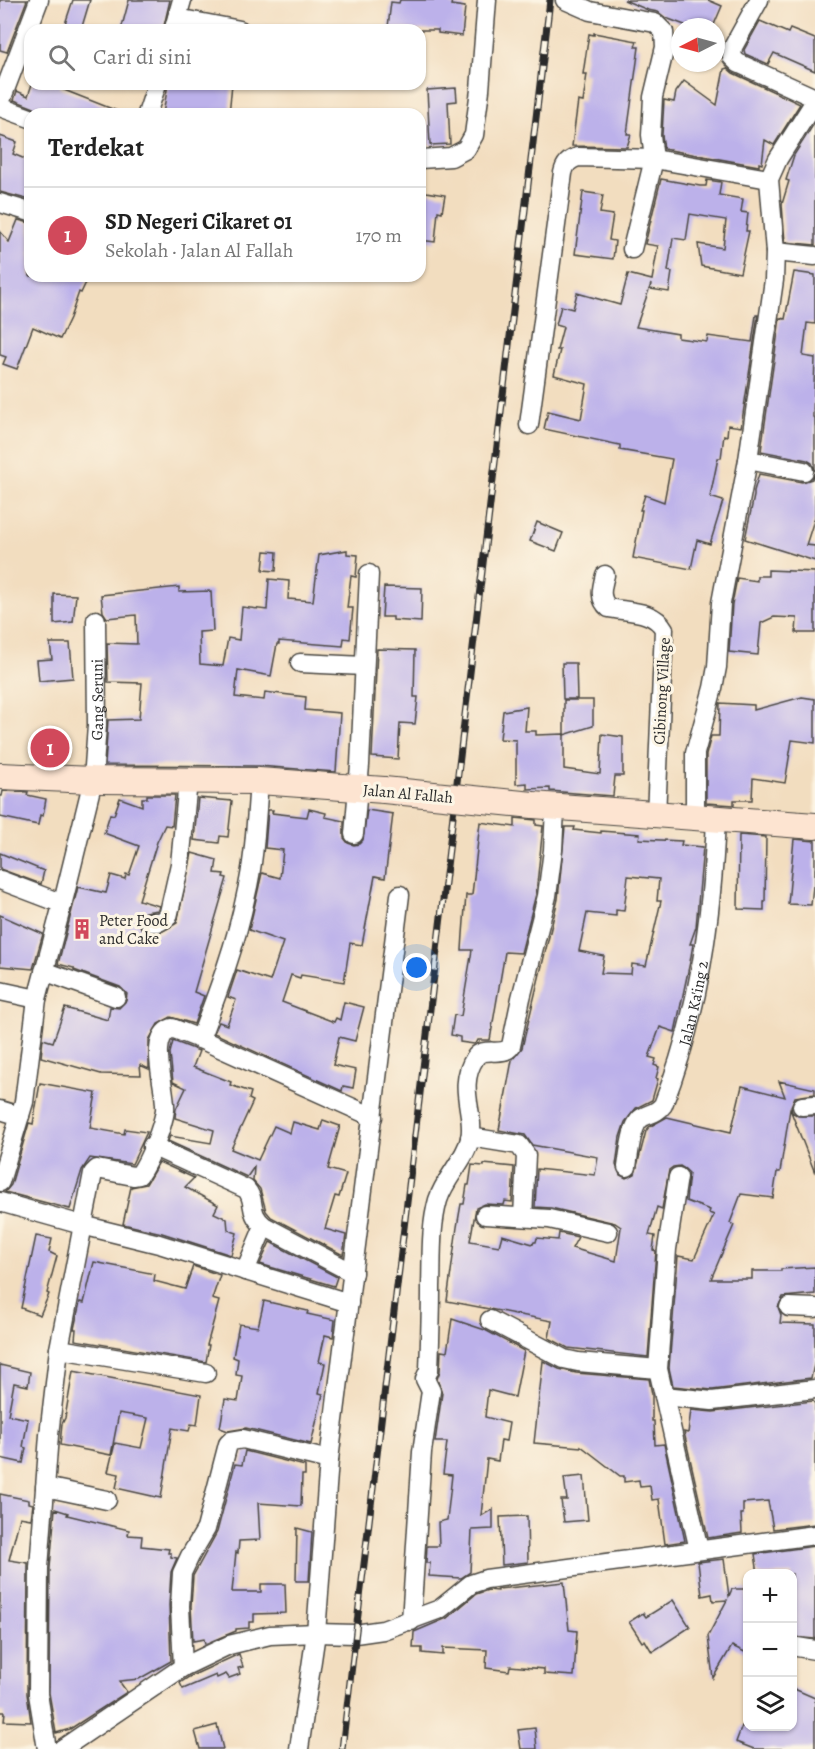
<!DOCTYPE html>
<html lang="id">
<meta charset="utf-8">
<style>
body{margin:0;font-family:Alegreya,serif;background:#f2f2f2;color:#222}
.controls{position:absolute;right:18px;bottom:18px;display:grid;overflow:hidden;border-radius:12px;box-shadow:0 2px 4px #0004}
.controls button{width:54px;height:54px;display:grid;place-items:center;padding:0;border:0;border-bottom:2px solid #e0e0e0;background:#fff;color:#222;font:30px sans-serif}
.compass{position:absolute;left:671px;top:18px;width:54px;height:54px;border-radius:50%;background:#fff;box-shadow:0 2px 4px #0004;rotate:264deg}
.you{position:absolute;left:417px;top:968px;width:21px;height:21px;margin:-15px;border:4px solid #fff;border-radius:50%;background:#1a73e8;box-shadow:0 0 0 9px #1a73e833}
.badge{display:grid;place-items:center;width:39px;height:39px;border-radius:50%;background:#d1495b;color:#fff;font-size:20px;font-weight:700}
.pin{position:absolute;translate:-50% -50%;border:3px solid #fff;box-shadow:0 2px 6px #0006}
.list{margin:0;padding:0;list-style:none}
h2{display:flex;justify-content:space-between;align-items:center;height:78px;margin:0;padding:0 24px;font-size:26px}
h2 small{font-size:20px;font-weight:400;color:#767676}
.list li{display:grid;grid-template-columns:39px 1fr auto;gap:18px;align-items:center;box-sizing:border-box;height:96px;padding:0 24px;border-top:2px solid #e0e0e0}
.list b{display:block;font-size:22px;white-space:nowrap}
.list p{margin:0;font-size:20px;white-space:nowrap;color:#767676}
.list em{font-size:20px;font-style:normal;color:#767676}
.icon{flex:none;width:33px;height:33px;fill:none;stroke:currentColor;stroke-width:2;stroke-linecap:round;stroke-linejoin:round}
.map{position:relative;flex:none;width:815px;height:1749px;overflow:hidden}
.search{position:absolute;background:#fff;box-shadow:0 2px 4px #0004;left:24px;top:24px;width:402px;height:66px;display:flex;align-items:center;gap:15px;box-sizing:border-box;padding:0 21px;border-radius:18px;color:#767676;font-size:22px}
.panel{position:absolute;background:#fff;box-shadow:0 2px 4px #0004;left:24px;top:108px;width:402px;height:174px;border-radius:18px}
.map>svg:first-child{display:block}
</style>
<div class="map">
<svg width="815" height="1749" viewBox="0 0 815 1749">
<rect width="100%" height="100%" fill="#fcf5e5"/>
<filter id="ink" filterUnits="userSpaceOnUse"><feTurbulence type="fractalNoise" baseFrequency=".0167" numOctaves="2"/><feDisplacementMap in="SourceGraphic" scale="12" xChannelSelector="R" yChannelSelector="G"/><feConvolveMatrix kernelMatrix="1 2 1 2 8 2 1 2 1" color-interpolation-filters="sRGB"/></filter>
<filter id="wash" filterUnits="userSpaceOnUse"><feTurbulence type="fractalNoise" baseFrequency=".008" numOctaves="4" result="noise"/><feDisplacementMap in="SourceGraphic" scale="24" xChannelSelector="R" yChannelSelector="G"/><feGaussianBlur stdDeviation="1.35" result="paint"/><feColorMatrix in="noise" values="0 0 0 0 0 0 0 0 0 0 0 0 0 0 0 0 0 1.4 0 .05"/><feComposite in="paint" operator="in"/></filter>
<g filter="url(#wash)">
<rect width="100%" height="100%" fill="#f2ddbf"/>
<g id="blocks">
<g fill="#bcb1ea" fill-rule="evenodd">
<path d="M 0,0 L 27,0 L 7,52 L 0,50 Z"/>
<path d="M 73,0 L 90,0 L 81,30 L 63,30 Z"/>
<path d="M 129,0 L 170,0 L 163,30 L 121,30 Z"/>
<path d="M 400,0 L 452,0 L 451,5 L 465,7 L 462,36 L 438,33 L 438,30 L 414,30 L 388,27 L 391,2 L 399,3 Z"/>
<path d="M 624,0 L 708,0 L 722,6 L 713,27 L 690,27 L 666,18 L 658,12 L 648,10 Z"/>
<path d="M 760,21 L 788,33 L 790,29 L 815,39 L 815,71 L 774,53 L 768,64 L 745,54 L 744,50 Z"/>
<path d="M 594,33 L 637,41 L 635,47 L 639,47 L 627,134 L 631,134 L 627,147 L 572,146 L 578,101 L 583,102 L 587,74 L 583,74 L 589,34 L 594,35 Z"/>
<path d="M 727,68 L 733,73 L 800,104 L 774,145 L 765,140 L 762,164 L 759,163 L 759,166 L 664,149 L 662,135 L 664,100 L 674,102 L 676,92 L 684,81 L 717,105 L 724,69 Z"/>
<path d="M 32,84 L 60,84 L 59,88 L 125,114 L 40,114 L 34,108 L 14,100 L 17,91 L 28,96 Z"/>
<path d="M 168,84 L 232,84 L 229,114 L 163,114 Z"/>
<path d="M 456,88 L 457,101 L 448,102 L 450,144 L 430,145 L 427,90 Z"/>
<path d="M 815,122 L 815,245 L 785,242 L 782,204 L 789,181 L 786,180 L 794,155 Z"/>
<path d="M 0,136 L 17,142 L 13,154 L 30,161 L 30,200 L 0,192 Z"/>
<path d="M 661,179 L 700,186 L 706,186 L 707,180 L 721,182 L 719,195 L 743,199 L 741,212 L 748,213 L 746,231 L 749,231 L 740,273 L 701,266 L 698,244 L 723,248 L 726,220 L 690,214 L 686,240 L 673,238 L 668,271 L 672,272 L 669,292 L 650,289 L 651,284 L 636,327 L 678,334 L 678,338 L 707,342 L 708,336 L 752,342 L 756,315 L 758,315 L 741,427 L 728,425 L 727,436 L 724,435 L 721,458 L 718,458 L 710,497 L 723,501 L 710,544 L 697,540 L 691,569 L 633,558 L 642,510 L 640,510 L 645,495 L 664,502 L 672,459 L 620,450 L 620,445 L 544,429 L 548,411 L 581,419 L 587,384 L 554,375 L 560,350 L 557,350 L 563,327 L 556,325 L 561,306 L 573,309 L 577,293 L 620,305 L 628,274 L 652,280 L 658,246 L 645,244 Z"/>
<path d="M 420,191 L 445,195 L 442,212 L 438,211 L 435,242 L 420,240 Z"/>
<path d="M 583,192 L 603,195 L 600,213 L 613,215 L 609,240 L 615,241 L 613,259 L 575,254 Z"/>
<path d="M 18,220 L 30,223 L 30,276 L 89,276 L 81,293 L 79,292 L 70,318 L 60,339 L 33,327 L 17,369 L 3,364 L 6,357 L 0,355 L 0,231 L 9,242 Z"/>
<path d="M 794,272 L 815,275 L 815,324 L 807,323 L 803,356 L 815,358 L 813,417 L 815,418 L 815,471 L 812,463 L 807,460 L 761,451 L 780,318 L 785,319 Z"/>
<path d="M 815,473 L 815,517 L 806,545 L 815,546 L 815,561 L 745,539 L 754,496 L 754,491 L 759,474 L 802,482 L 812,479 Z"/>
<path d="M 537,522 L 563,533 L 556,551 L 530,541 Z"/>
<path d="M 347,550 L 347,554 L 358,555 L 356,577 L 351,576 L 347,608 L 353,608 L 350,639 L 344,638 L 343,646 L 279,641 L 279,644 L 277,644 L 271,676 L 238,670 L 235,697 L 264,700 L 265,692 L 306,697 L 305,710 L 340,713 L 336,772 L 259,766 L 105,765 L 108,720 L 139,719 L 142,683 L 108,682 L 107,643 L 137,644 L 136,615 L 107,618 L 103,612 L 101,595 L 179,587 L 179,592 L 211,591 L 213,631 L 199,632 L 200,664 L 223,666 L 228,638 L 239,640 L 242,607 L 267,610 L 269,579 L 289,581 L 288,599 L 313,601 L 319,555 Z"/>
<path d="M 265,551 L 277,552 L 276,571 L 263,570 Z"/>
<path d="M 768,570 L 815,572 L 815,633 L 796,633 L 797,618 L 774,617 L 761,623 L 758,655 L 729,652 L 732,604 L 737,578 L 757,581 L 757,576 L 768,576 Z"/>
<path d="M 384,587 L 422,588 L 421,622 L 393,620 L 393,617 L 382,617 Z"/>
<path d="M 54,594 L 76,595 L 73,622 L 54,624 Z"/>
<path d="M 50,643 L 70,643 L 73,678 L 39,681 L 37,660 L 52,659 Z"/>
<path d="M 377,649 L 415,650 L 414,697 L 418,697 L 415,724 L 400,723 L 398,759 L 372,757 Z"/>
<path d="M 562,663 L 576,663 L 577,699 L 563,699 Z"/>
<path d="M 802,697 L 815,699 L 815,743 L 792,740 L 785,783 L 753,778 L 752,800 L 734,800 L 734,805 L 706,803 L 706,755 L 711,736 L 719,736 L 720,703 L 754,705 L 754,710 Z"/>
<path d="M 564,700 L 593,700 L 593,726 L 564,735 Z"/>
<path d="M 527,707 L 525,731 L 536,731 L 536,735 L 564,734 L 564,769 L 600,774 L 602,734 L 623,737 L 623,776 L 615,776 L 613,796 L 550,791 L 550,788 L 527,789 L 527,783 L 516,784 L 516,740 L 500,739 L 503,711 Z"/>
<path d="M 3,791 L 28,792 L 27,795 L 46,799 L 43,816 L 40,815 L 38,825 L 0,817 L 0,796 L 2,796 Z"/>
<path d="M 147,795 L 175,795 L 172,826 L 165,825 L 157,842 L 139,900 L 159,906 L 158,910 L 145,912 L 141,916 L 139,921 L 141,928 L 145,932 L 159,933 L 177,923 L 192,853 L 217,860 L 215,873 L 224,874 L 223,877 L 227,878 L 194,992 L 204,996 L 194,1024 L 171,1017 L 158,1024 L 149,1040 L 149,1069 L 140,1065 L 141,1075 L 101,1074 L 41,1057 L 43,1039 L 53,1042 L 65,1008 L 108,1020 L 110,1007 L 119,1008 L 126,1001 L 127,994 L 120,987 L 74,970 L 74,968 L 58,964 L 78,887 L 106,893 L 111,875 L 125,879 L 126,874 L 129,875 L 139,846 L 104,833 L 110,814 L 114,815 L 120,798 L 142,806 L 142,798 L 147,798 Z"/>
<path d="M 198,798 L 232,801 L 228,837 L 220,836 L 219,843 L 194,840 Z"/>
<path d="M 309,809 L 326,813 L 325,817 L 344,821 L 344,838 L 348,843 L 354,845 L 359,844 L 363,840 L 367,810 L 393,814 L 385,878 L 375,876 L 362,945 L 350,943 L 344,982 L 301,975 L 300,978 L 291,975 L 282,1002 L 334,1022 L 336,1018 L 340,1020 L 344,1002 L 364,1007 L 355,1041 L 339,1037 L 333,1065 L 356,1070 L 353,1088 L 343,1086 L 342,1091 L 214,1033 L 219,1022 L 227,1025 L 236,1000 L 228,997 L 237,970 L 270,981 L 283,942 L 249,930 L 262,873 L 280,878 L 283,850 L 265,848 L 268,810 L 273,810 L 272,813 L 307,817 Z"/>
<path d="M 515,818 L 536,820 L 536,825 L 543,826 L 536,894 L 521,953 L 505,952 L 490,1040 L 478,1040 L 477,1042 L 474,1044 L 460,1042 L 460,1037 L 451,1035 L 454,1015 L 461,1016 L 472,950 L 462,950 L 463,934 L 466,895 L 472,895 L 480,822 L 515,827 Z"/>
<path d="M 565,827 L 575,827 L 574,830 L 601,833 L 601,831 L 640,834 L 639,839 L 682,841 L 681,845 L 703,847 L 696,927 L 690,944 L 693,944 L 690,962 L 675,1032 L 660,1027 L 649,1057 L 656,1059 L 654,1065 L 659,1067 L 656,1078 L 658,1079 L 652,1100 L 636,1108 L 625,1122 L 620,1137 L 616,1165 L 620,1175 L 626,1178 L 635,1174 L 646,1131 L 649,1127 L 667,1117 L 731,1132 L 742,1086 L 785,1097 L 779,1081 L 815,1089 L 815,1094 L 795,1097 L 791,1106 L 792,1112 L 798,1116 L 815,1116 L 815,1173 L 790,1109 L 780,1172 L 777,1172 L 773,1198 L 741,1194 L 730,1223 L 734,1225 L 711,1279 L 752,1279 L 752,1271 L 781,1271 L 781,1269 L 815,1267 L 815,1294 L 783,1297 L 778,1307 L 781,1315 L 780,1323 L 815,1324 L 815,1361 L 811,1378 L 712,1390 L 673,1386 L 669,1368 L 678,1256 L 694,1259 L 714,1215 L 709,1213 L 710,1210 L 686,1201 L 689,1173 L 685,1169 L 680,1166 L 673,1167 L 669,1170 L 662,1209 L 657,1207 L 649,1235 L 655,1236 L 653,1250 L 656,1251 L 648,1357 L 568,1348 L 549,1338 L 552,1321 L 447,1301 L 457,1227 L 461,1204 L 464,1204 L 467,1185 L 469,1185 L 472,1165 L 484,1166 L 484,1164 L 514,1167 L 512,1202 L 505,1201 L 504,1205 L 485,1204 L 476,1208 L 470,1241 L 499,1246 L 502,1235 L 533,1244 L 534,1242 L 536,1242 L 537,1238 L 558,1240 L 559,1233 L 578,1237 L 572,1248 L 616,1261 L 621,1227 L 615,1223 L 551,1208 L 535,1207 L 537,1169 L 595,1175 L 598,1157 L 532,1145 L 525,1135 L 499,1130 L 512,1060 L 522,1048 L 558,899 ZM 628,876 L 659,879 L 657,901 L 661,901 L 646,966 L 632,964 L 631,974 L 601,973 L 604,956 L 579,951 L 587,913 L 616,916 L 616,910 L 624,911 Z"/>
<path d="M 739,835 L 766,837 L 765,902 L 764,902 L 764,910 L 738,909 Z"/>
<path d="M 794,839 L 815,841 L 815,886 L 813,886 L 811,905 L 788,904 Z"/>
<path d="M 0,853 L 44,871 L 41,884 L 0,869 Z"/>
<path d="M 0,915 L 43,934 L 33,969 L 0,966 Z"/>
<path d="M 173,1041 L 199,1051 L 193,1067 L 231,1082 L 230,1085 L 251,1092 L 249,1099 L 253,1101 L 231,1149 L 258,1160 L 274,1126 L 290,1133 L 293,1122 L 320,1130 L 323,1120 L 340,1126 L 328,1169 L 346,1174 L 339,1197 L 335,1196 L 325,1229 L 346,1235 L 343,1255 L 271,1217 L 266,1211 L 260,1189 L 253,1181 L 254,1167 L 247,1177 L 168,1141 L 170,1136 L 211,1143 L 214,1130 L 175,1118 L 176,1109 L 186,1088 L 173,1082 L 170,1053 Z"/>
<path d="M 40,1083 L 96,1093 L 90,1128 L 124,1134 L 125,1129 L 147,1132 L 132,1164 L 90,1158 L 82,1170 L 70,1209 L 5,1192 L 11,1185 L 29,1123 L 33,1124 Z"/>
<path d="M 159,1162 L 194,1178 L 185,1187 L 218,1205 L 214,1213 L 227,1219 L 228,1230 L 237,1233 L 231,1255 L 162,1233 L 123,1224 L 131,1187 L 146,1184 Z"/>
<path d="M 36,1236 L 52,1239 L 49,1252 L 57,1256 L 47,1293 L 49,1294 L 40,1315 L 21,1308 Z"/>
<path d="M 270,1242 L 337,1277 L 334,1286 L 260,1264 Z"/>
<path d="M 94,1262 L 155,1274 L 154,1281 L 185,1289 L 193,1266 L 220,1275 L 212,1299 L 219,1301 L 207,1345 L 209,1345 L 206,1362 L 75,1340 L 76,1329 L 74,1329 L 80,1302 L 84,1303 Z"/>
<path d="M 264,1301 L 308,1311 L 307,1314 L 335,1320 L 333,1337 L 325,1335 L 319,1362 L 325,1363 L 319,1393 L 323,1394 L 311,1444 L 246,1428 L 228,1431 L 220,1428 L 225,1399 L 238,1401 L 242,1376 L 236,1375 L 238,1359 L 233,1357 L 239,1324 L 258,1327 Z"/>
<path d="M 452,1319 L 485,1330 L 524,1351 L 515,1397 L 488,1390 L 485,1417 L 509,1423 L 506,1441 L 501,1440 L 498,1461 L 487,1459 L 481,1516 L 493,1509 L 493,1529 L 472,1530 L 470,1572 L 461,1578 L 429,1576 L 430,1563 L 426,1563 L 427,1546 L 439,1546 L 438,1522 L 447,1520 L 452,1475 L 443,1474 L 447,1442 L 435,1442 L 442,1393 L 437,1379 L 440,1371 L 441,1351 L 447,1352 Z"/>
<path d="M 543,1361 L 559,1369 L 576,1373 L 649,1379 L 652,1394 L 652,1421 L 654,1421 L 655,1445 L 664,1444 L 685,1541 L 665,1544 L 659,1499 L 652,1500 L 650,1486 L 640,1487 L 639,1480 L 624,1482 L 624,1476 L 620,1476 L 581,1446 L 581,1447 L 534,1443 Z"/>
<path d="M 0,1365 L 30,1372 L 28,1386 L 14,1383 L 8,1415 L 28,1419 L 23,1447 L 26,1448 L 23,1463 L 0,1458 Z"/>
<path d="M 73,1371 L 201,1395 L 197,1425 L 191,1424 L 189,1431 L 172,1428 L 161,1498 L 116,1488 L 119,1474 L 108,1472 L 115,1443 L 141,1448 L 148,1418 L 119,1413 L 111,1455 L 60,1445 L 62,1424 L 65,1418 Z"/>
<path d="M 813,1401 L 815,1404 L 815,1524 L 773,1529 L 768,1501 L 743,1503 L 743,1514 L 741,1514 L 742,1533 L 708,1538 L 684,1432 L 688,1433 L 691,1410 L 713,1412 Z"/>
<path d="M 245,1451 L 305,1466 L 305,1475 L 302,1475 L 301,1506 L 258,1503 L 260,1540 L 239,1541 L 238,1553 L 236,1552 L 232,1592 L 261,1592 L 261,1584 L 285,1584 L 286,1613 L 254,1614 L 254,1622 L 249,1622 L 249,1628 L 236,1629 L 236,1631 L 205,1644 L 204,1639 L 193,1641 L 191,1606 L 193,1576 L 217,1532 L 235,1464 L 242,1465 Z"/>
<path d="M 584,1476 L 588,1520 L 564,1522 L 561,1500 L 567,1500 L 564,1478 Z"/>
<path d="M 0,1494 L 29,1500 L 29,1503 L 33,1504 L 31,1519 L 20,1517 L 9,1560 L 28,1563 L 27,1694 L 31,1722 L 4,1721 L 5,1712 L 0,1712 Z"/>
<path d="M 55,1509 L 68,1513 L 67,1515 L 129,1530 L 128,1535 L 142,1536 L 141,1546 L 169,1549 L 168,1553 L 171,1553 L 171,1557 L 177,1558 L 171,1572 L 169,1605 L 171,1661 L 139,1679 L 119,1681 L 127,1692 L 70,1729 L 56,1733 L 49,1693 L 50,1568 Z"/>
<path d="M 527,1516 L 528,1562 L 502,1565 L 500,1517 Z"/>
<path d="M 297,1528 L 312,1532 L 309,1581 L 296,1581 Z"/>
<path d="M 815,1546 L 815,1639 L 792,1637 L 792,1574 L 758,1574 L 755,1554 Z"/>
<path d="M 724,1559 L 729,1596 L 732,1589 L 747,1589 L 747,1653 L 732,1646 L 713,1678 L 708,1636 L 727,1600 L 713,1601 L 712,1594 L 702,1596 L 698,1562 Z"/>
<path d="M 564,1582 L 569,1630 L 577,1631 L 574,1676 L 544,1674 L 544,1669 L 510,1666 L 509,1671 L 486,1668 L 487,1650 L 443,1648 L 443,1655 L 422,1653 L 422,1648 L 413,1648 L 414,1632 L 447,1618 L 476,1594 L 488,1590 L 498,1591 L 498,1589 Z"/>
<path d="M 673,1600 L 690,1627 L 652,1652 L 645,1640 L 642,1642 L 629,1622 L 643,1613 L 646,1617 Z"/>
<path d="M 239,1654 L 243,1667 L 238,1668 L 240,1674 L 229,1678 L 226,1674 L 217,1678 L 216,1675 L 183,1689 L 180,1683 L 189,1677 Z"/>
<path d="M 792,1688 L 815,1698 L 815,1749 L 754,1749 L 736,1742 L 742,1726 L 792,1726 Z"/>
<path d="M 217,1725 L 223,1749 L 200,1749 L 195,1731 Z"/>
<path d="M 535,1728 L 537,1749 L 521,1749 L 518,1730 Z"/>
</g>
</g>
</g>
<g filter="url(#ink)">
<use href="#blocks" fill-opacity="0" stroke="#494641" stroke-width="1.5"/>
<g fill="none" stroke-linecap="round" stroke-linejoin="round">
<g stroke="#494641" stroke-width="21">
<g id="street">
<path d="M 565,0 L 590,11 L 655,23 L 664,32 L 665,47 L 653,97 L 651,135 L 654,159 L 632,249"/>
<path d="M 759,0 L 733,47 L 732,57 L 738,63 L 815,98"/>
<path d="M 177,18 L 240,30"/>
<path d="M 174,28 L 182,0"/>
<path d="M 0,103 L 39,0"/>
<path d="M 0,107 L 30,118"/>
<path d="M 147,114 L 157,84"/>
<path d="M 420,159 L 451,157 L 466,149 L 474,135 L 480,90 L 487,0"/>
<path d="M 0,203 L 30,212"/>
<path d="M 775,252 L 815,256"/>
<path d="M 529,425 L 563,173 C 565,164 569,160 578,157 L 654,159 L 769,179"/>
<path d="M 748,460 L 804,471"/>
<path d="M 605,575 C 602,587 598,599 609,608 C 628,612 654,610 664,629 L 656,816"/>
<path d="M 300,663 L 364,666"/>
<path d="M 695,818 L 695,753 L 713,688 L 717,667 L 721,603 L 748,460 L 774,280 L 775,252 L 769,179 L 778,159 L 815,101"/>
<path d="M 354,834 L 360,765 L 369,574"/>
<path d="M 0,880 L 63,904"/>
<path d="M 150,922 L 159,922 L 168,917 L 180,864 L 188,781"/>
<path d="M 44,971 L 116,997"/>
<path d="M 0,991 L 37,999"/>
<path d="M 200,1039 L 373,1117"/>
<path d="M 802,1106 L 815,1105"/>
<path d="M 0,1110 L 20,1116"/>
<path d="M 470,1137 L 519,1145 L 526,1155 L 523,1217"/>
<path d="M 152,1146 L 246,1189 C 257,1201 247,1212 264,1226 L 353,1273"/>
<path id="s1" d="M 627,1167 C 629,1155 631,1123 643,1117 C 651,1113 657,1113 663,1105 C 699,1014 712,916 716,819"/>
<path d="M 678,1177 L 667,1249 L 658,1369 L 699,1550"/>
<path id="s2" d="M 0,1182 L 24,1102 L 37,999 L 65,894 L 93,780 L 97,725 L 96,620"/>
<path d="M 0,1202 L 82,1225 L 159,1244 L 349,1303"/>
<path d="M 485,1215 L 549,1219 L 608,1232"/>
<path d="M 245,1271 L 264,1226"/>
<path d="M 789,1307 L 815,1308"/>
<path d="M 490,1320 L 564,1359 L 578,1362 L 658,1369"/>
<path d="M 59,1349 L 206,1373"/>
<path d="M 664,1396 L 712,1401 L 815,1389"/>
<path d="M 45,1487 L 107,1500"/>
<path d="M 411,1621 L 422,1452 L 431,1391 L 425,1379 L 429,1370 C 430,1343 431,1315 431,1287 C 432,1259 430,1228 438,1200 C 445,1178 465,1160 470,1139 C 476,1114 456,1087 475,1058 C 483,1045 503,1058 511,1046 L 521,998 L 547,896 L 553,850 L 555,808"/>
<path d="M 797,1647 L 815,1650"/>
<path d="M 183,1667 L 180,1606 L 182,1573 L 190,1556 L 206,1529 L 228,1444 L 231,1441 L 243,1439 L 329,1460"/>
<path d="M 47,1749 L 38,1694 L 39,1568 L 49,1435 L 59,1349 L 93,1173 L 97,1169 L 133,1176 L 139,1175 C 149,1161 163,1127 165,1110 C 167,1089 146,1037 172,1028 L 200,1039 C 218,992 236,944 246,895 C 255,858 256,819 259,781"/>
<path d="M 62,1749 L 183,1667 L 229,1645 L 270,1635 L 316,1633 L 355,1634 L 383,1630 L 440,1609 L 471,1584 L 486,1579 L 815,1535"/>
<path d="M 299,1749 L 316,1633 L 329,1460 L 400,895"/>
</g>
</g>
<g stroke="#494641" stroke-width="28">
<g id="secondary">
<path d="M 0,776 L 93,780 L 259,781 L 384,790"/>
<path d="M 533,805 L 815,826"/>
</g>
</g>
<use href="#street" stroke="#fff" stroke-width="18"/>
<use href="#secondary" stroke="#fde4d1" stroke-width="26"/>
<g stroke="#2b2b2b" stroke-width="7">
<path id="rail" d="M 342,1749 L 550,0"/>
</g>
<use href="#rail" stroke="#fcf5e5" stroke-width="4.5" stroke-dasharray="14" stroke-linecap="butt"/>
<g stroke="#494641" stroke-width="28" stroke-linecap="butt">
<path id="secondary-bridge" d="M 384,790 L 533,805"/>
</g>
<use href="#secondary-bridge" stroke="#fde4d1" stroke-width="26"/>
</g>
</g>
<defs>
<g id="building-bare" transform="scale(1.62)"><path d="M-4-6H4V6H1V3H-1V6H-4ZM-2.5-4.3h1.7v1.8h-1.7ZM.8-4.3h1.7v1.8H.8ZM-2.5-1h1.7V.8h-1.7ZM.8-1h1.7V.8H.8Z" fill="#d1495b" stroke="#fcf5e5" stroke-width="2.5" paint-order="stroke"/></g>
</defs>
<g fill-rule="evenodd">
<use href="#building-bare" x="82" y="929"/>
</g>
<g text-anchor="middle" stroke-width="6" stroke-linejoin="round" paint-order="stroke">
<g font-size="16" fill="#2b2b2b" stroke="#fcf5e5">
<text transform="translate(661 691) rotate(-87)" y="6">Cibinong Village</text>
<text dy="6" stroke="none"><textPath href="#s2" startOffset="494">Gang Seruni</textPath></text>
<text transform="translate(408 793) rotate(5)" y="6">Jalan Al Fallah</text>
<text dy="6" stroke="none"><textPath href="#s1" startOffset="184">Jalan Ka'ing 2</textPath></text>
</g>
<g font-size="16" fill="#2b2b2b" stroke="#fcf5e5" text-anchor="start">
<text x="99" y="926">Peter Food<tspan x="99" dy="18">and Cake</tspan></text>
</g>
</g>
</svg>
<div class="controls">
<button>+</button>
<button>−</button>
<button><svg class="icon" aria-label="layers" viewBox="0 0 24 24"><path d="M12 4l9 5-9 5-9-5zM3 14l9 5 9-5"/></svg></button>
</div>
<svg class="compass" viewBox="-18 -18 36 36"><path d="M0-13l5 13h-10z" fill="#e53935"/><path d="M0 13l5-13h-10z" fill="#767676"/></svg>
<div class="you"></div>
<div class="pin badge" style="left:50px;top:748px">1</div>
<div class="search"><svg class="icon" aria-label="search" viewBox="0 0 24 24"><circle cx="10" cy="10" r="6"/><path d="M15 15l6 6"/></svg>Cari di sini</div>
<section class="panel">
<h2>Terdekat<small></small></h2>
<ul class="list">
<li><span class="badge">1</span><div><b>SD Negeri Cikaret 01</b><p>Sekolah · Jalan Al Fallah</p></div><em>170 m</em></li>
</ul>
</section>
</div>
